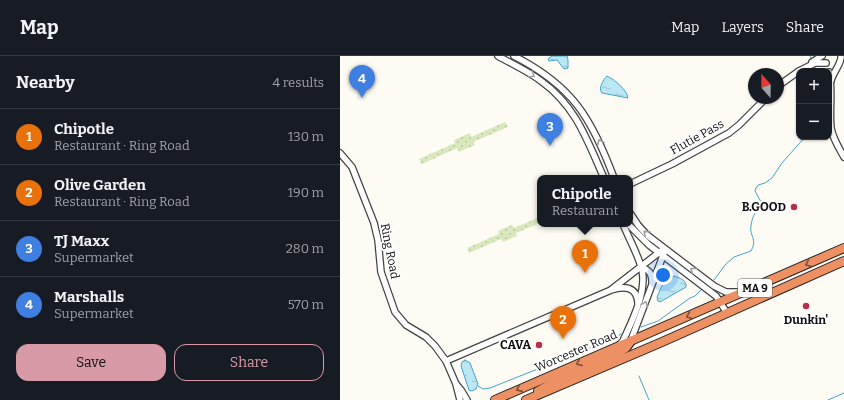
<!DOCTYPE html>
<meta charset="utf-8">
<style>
body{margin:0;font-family:Bitter,serif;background:#20242c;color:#f1f3f6}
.controls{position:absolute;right:12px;top:12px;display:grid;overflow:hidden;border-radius:8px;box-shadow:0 1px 3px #0004}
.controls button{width:36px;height:36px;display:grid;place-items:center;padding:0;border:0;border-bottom:1px solid #363941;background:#171b24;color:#f1f3f6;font:20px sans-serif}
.compass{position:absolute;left:408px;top:12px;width:36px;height:36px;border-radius:50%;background:#171b24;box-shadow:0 1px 3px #0004;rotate:339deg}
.you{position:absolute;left:323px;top:219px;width:14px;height:14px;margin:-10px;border:3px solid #fff;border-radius:50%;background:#1a73e8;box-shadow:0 0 0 6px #1a73e833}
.badge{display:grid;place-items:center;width:26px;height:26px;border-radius:50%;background:#d99aa7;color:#fff;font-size:13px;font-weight:700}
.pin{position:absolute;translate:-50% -33px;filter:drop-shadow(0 1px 2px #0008)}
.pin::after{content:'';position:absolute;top:21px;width:14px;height:12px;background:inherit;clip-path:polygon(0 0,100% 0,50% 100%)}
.popup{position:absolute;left:197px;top:119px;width:96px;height:52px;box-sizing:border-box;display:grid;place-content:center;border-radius:8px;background:#171b24;filter:drop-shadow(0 1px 3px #0005);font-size:13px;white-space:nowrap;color:#9ea1a6}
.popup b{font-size:15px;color:#f1f3f6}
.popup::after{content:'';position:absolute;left:50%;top:100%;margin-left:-8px;border:8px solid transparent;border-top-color:#171b24}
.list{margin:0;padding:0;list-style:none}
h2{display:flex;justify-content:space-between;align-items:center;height:52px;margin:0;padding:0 16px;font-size:17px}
h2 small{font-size:13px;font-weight:400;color:#9ea1a6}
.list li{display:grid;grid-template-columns:26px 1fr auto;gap:12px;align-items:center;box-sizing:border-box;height:56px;padding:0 16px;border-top:1px solid #363941}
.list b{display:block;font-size:15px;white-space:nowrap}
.list p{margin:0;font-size:13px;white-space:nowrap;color:#9ea1a6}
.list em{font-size:13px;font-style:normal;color:#9ea1a6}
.actions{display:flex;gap:8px;padding:12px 16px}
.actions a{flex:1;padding:9px 0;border:1px solid #d99aa7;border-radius:12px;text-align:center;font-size:14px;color:#d99aa7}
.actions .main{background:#d99aa7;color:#111}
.map{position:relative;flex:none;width:504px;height:344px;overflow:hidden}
header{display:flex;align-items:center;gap:24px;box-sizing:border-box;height:56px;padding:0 20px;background:#171b24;border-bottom:1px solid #363941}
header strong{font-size:19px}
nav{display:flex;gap:22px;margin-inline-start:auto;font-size:14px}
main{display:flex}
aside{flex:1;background:#171b24}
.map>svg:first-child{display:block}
</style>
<header>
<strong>Map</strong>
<nav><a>Map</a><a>Layers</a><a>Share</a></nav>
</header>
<main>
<aside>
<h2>Nearby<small>4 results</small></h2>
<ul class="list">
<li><span class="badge" style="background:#e8710a">1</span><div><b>Chipotle</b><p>Restaurant · Ring Road</p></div><em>130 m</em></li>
<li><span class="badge" style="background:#e8710a">2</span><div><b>Olive Garden</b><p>Restaurant · Ring Road</p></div><em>190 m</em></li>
<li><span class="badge" style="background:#3f7fe0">3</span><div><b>TJ Maxx</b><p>Supermarket</p></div><em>280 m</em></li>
<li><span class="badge" style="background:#3f7fe0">4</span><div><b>Marshalls</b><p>Supermarket</p></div><em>570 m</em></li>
</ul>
<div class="actions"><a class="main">Save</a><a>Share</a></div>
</aside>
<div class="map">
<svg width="504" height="344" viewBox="0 0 504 344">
<defs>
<pattern id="park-dots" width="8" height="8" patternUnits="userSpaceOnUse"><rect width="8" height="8" fill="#dae8be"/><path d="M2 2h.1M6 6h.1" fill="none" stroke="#bac6a2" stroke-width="1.8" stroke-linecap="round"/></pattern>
<pattern id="water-ripples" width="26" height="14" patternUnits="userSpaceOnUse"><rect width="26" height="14" fill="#bbe6f4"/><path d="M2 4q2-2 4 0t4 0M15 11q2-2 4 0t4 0" fill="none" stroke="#a0c4d0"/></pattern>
</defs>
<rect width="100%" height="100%" fill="#fefbf4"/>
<g fill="url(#park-dots)">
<path d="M 165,66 L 168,71 L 133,86 L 135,89 L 119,96 L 117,92 L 82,108 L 79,103 L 115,87 L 114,84 L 130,77 L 131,81 Z"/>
<path d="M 200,161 L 200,167 L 176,177 L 177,180 L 163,186 L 161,183 L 129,197 L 127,192 L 159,178 L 158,175 L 172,169 L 174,172 Z"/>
</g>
<g fill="url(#water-ripples)" stroke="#45a5c7">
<path d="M 212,0 L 227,0 L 228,4 L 228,12 L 224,13 L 217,4 L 209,5 L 208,3 Z"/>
<path d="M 267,20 C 275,24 287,34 288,42 L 262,37 C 258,32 263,24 267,20 Z"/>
<path d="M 334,220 C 340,222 347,224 346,231 L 320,246 L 318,245 L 317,241 C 321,233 324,220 334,220 Z"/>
<path d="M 125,304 L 130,307 L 138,328 L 136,333 L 132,335 L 129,334 L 121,310 L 122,306 Z"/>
</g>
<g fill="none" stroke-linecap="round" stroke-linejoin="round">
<g stroke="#45a5c7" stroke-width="1">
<path d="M 470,0 L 471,2"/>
<path d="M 475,11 L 476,15"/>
<path d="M 374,224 L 385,209 L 394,201 L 411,195 C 418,183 409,180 411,170 C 412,160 417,154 421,146 L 415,135 L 416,132 L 418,129 L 425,127 L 432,122 L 442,107 L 465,81"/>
<path d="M 301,271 L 318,265 L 350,242 L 355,240 L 362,233"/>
<path d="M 278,282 L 279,279 L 281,278"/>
<path d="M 299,320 L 309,344"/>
<path d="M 138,330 L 143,333 L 150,332 L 278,281"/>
<path d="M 488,344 L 504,337"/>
</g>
<g stroke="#434343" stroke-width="8">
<g id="minor">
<path d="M 158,0 C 172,8 188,15 201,25 C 236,50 247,84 264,122"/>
<path d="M 174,0 C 233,30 252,63 274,122"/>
<path d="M 472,6 L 482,0"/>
<path d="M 459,15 L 475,7 L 486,7"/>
<path d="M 489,16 C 493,35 489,54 491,72 C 493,83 499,92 504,101"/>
<path d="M 491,25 C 493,16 502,7 501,0"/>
<path d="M 438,30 L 459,15"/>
<path d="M 0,97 L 12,111 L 34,167 L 38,184 L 41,216 L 55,256 L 66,269 L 86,281 L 95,290 L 106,305 L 116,328 L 121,334 L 127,344"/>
<path d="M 290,128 L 332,108 L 389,77 L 399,69 L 426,42"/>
<path d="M 290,157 L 298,169 L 307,179 L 374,230 L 386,236 L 399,236"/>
<path d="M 288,168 L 309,189 L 376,240 L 387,257"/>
<path d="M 301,211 C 309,214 312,217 312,226"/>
<path d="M 272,233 L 321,195"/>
<path d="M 291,284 L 324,197"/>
<path d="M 279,289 L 283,285 C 292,265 307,236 302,214 C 298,198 289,183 283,168"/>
<path d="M 106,305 L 271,234 C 284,230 297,230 298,247"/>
<path d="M 116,328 L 120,344"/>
</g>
</g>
<g stroke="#212121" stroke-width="10">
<g id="highway">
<path d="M 198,335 L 218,324 L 277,298 L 286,292 L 291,285"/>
<path d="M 155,344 L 504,192"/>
<path d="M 186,344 L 322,286 L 504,205"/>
</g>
</g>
<use href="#minor" stroke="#fff" stroke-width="5.5"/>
<use href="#highway" stroke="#ed9063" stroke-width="8"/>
</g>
<defs><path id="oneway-chevron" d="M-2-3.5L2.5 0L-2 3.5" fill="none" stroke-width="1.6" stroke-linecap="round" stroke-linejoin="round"/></defs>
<g stroke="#9f9f9f">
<use href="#oneway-chevron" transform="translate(192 19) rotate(32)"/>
<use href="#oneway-chevron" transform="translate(260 86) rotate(-114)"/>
<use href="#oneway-chevron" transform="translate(306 177) rotate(-138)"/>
<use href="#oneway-chevron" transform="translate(353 214) rotate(-142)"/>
<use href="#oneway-chevron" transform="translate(305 248) rotate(-69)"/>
</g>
<g stroke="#7e503a">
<use href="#oneway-chevron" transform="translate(468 208) rotate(156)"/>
<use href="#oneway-chevron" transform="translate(349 260) rotate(157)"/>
<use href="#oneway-chevron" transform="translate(239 307) rotate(157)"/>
<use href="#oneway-chevron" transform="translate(179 333) rotate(156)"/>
</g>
<g fill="#bb2e47" stroke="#fff" stroke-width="1.5">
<circle cx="454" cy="151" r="4"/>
<circle cx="466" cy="250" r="4"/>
<circle cx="199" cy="289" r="4"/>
</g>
<g text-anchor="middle" stroke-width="4" stroke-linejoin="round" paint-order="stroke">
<rect fill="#fff" stroke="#585858" stroke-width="1" x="398" y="223" width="34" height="18" rx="3"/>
<g font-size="11" font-weight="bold" fill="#101010">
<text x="415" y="236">MA 9</text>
</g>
<g font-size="12" fill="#101010" stroke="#fff">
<text transform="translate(357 81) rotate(-29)" y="4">Flutie Pass</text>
<text transform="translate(50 195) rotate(79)" y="4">Ring Road</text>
<text transform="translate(236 295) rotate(-23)" y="4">Worcester Road</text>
</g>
<g font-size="12" font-weight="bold" fill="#101010" stroke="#fff" text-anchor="end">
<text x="446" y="155">B.GOOD</text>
<text x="466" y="268" text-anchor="middle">Dunkin'</text>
<text x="191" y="293">CAVA</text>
</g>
</g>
</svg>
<div class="controls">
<button>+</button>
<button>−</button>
</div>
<svg class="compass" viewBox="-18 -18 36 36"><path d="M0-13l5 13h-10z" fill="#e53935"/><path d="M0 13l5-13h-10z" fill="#9ea1a6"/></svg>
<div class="you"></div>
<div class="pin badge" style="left:245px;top:217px;background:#e8710a">1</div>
<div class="popup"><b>Chipotle</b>Restaurant</div>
<div class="pin badge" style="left:223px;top:283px;background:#e8710a">2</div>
<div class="pin badge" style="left:210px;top:90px;background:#3f7fe0">3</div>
<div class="pin badge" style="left:22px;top:42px;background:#3f7fe0">4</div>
</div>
</main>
